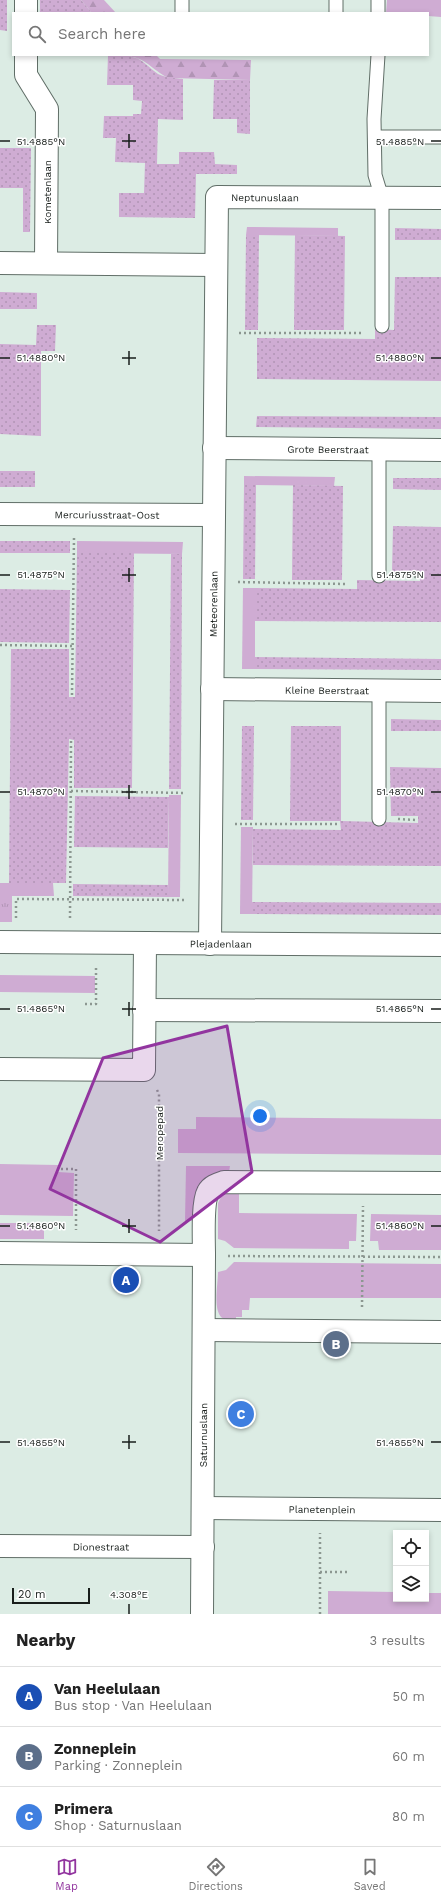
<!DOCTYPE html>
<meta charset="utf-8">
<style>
body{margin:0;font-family:"Work Sans",sans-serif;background:#f2f2f2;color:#222}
.controls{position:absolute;right:12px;bottom:12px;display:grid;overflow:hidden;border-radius:0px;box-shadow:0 2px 6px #0003}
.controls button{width:36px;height:36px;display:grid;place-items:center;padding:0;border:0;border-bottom:1px solid #e0e0e0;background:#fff;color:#222;font:20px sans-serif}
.scale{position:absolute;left:12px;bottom:10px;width:78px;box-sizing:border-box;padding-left:4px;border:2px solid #181e1b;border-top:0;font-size:11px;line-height:14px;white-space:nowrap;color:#181e1b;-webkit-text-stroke:3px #fff;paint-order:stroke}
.you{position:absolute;left:260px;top:1116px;width:14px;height:14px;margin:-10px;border:3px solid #fff;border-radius:50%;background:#1a73e8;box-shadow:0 0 0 6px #1a73e833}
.badge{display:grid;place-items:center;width:26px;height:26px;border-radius:50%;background:#92359f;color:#fff;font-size:13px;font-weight:700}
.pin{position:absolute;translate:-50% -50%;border:2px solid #fff;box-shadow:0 1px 4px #0006}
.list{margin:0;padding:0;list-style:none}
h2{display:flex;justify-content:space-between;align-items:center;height:52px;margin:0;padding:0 16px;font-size:17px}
h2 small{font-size:13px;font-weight:400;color:#767676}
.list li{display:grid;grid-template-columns:26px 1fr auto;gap:12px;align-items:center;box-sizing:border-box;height:60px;padding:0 16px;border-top:1px solid #e0e0e0}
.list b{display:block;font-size:15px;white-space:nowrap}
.list p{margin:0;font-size:13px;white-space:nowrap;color:#767676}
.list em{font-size:13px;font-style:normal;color:#767676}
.icon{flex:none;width:22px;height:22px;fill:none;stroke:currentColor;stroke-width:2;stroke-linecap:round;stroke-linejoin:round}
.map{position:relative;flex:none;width:441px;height:1614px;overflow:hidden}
.search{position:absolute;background:#fff;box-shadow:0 2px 6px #0003;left:12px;right:12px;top:12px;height:44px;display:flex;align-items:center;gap:10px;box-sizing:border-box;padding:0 14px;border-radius:0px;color:#767676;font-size:15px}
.sheet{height:232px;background:#fff}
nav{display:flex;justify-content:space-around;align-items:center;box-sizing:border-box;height:56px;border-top:1px solid #e0e0e0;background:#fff;font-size:11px;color:#767676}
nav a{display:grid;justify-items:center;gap:2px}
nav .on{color:#92359f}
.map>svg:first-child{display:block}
</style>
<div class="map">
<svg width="441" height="1614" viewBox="0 0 441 1614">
<defs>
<pattern id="forest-firs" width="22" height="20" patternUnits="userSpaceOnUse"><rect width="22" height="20" fill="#cfacd3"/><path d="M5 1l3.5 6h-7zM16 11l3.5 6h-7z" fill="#b194b5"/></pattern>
<pattern id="park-tufts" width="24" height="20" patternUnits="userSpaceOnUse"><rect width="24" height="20" fill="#cfacd3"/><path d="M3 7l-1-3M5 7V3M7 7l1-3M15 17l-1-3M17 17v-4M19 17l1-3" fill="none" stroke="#b194b5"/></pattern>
<pattern id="garden-dots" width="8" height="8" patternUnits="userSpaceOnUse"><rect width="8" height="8" fill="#cfacd3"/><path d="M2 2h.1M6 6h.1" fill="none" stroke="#b194b5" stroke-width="1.8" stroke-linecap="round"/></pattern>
</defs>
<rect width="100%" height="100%" fill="#dcece4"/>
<g fill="#cfacd3">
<path d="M 387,0 L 441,0 L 441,17 L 428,16 L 428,13 L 386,13 Z"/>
<path d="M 247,227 L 338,228 L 338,236 L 246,235 Z"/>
<path d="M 244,476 L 335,477 L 334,486 L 244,485 Z"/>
<path d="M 77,541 L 183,542 L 182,554 L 77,553 Z"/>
<path d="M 243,588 L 255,588 L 255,669 L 242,669 Z"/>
<path d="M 169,795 L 181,795 L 180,897 L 168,897 Z"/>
<path d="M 241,827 L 253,827 L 252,914 L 240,914 Z"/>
<path d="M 0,883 L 53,883 L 54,896 L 0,896 Z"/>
<path d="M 0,975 L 95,976 L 95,993 L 0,992 Z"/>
<path d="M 196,1117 L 441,1119 L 441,1155 L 178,1153 L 178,1129 L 196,1129 Z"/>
<path d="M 0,1164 L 58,1165 L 58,1172 L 74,1173 L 73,1216 L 0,1215 Z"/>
<path d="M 186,1166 L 230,1166 L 229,1172 L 194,1221 L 185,1221 Z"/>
<path d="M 239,1190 L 239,1213 L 357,1214 L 356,1241 L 349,1241 L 349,1249 L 234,1248 L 225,1241 L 218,1239 L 218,1203 L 223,1193 Z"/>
<path d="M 371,1214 L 441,1215 L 441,1250 L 379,1250 L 378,1241 L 370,1241 Z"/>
<rect x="0" y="1223" width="44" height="16"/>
<path d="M 234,1262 L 441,1264 L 441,1298 L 250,1298 L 249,1310 L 242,1310 L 242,1317 L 236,1317 L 236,1323 C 231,1322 225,1321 221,1317 C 213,1307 218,1285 218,1272 L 226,1270 Z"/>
<path d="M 328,1591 L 396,1592 L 396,1599 L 426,1599 L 426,1593 L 441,1593 L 441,1614 L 328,1614 Z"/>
</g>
<g fill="url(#forest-firs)">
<path d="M 81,0 L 104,0 L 116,13 L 92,13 Z"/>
<path d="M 129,55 L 156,55 L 160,59 L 251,60 L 250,80 L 169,78 C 156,73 145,58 132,57 Z"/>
</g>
<rect fill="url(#park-tufts)" x="0" y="896" width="12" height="26"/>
<g fill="url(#garden-dots)">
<path d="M 0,0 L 7,0 L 7,31 L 0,30 Z"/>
<path d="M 40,0 L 81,0 L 92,13 L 40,13 Z"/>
<path d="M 108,55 L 129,55 L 132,57 C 142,58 149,68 158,74 C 166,78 174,78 183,79 L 183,120 L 158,119 L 157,164 L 179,164 L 179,152 L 214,152 L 215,164 L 237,165 L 237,174 L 196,174 L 195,218 L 119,217 L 119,193 L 144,193 L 145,163 L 115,162 L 116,138 L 103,138 L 104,116 L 133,116 L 133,114 L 141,114 L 142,101 L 133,100 L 133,85 L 107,85 Z"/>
<path d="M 214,80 L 250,80 L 250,134 L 237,133 L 237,119 L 213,119 Z"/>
<path d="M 0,148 L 31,148 L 30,232 L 23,232 L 23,188 L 0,188 Z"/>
<path d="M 395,228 L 441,229 L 441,240 L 395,240 Z"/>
<path d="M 246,235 L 259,235 L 258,330 L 245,330 Z"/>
<path d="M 295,235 L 345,236 L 344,330 L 294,330 Z"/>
<path d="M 395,277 L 441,277 L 441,381 L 257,379 L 257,338 L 375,339 L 375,329 L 394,330 Z"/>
<path d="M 0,292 L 37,293 L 37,309 L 0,309 Z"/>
<path d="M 37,325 L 56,325 L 55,351 L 41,351 L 41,436 L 0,434 L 0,344 L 36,345 Z"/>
<path d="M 257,416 L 441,417 L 441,429 L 256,427 Z"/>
<rect x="0" y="471" width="35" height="16"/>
<path d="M 393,478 L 441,478 L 441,490 L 393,489 Z"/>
<path d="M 244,485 L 256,485 L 255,579 L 243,579 Z"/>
<path d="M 293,485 L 343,486 L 342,580 L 292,580 Z"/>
<path d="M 393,526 L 441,527 L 441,622 L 255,621 L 255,588 L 357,589 L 357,580 L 420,581 L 421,572 L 392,572 Z"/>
<rect x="0" y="541" width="70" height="12"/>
<path d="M 77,553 L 134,553 L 132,788 L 74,788 L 74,740 L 69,739 L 66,883 L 9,883 L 11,649 L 69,649 L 69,697 L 75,697 Z"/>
<path d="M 171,554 L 182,554 L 181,789 L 169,789 Z"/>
<path d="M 0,589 L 70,590 L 69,643 L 0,642 Z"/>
<path d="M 255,657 L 441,659 L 441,670 L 255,669 Z"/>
<path d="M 391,719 L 441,720 L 441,731 L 391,731 Z"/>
<path d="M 242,726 L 254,726 L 253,820 L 241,820 Z"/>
<path d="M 291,726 L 341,726 L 341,821 L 418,823 L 418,816 L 391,816 L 390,767 L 441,768 L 441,866 L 253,865 L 253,829 L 341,830 L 340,821 L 290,821 Z"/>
<path d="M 75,796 L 169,797 L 168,848 L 74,847 Z"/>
<path d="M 73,884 L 168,885 L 168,897 L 73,896 Z"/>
<path d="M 252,902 L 441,903 L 441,915 L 252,914 Z"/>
</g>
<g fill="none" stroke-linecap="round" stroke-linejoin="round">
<g stroke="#606e67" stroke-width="15">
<g id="service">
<path d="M 182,13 L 182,0"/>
<path d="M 336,13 L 336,0"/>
<path d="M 378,13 L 378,0"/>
<path d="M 378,55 L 374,119 L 375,175 L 382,198 L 382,326"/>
<path d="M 375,137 L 441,137"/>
<path d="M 379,576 L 379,450"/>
<path d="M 379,819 L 379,691"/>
</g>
</g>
<g stroke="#606e67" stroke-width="24">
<g id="minor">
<path d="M 26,0 L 26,13"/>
<path d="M 26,55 L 26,75 L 47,109 L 46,263"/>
<path d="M 0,263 L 216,265"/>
<path id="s1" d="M 214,448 L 441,450"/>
<path id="s2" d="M 0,514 L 214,515"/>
<path id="s3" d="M 212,689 L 441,691"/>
<path id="s4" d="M 0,942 L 441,945"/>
<path id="s5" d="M 210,944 L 217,197 L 441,198"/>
<path d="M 144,1010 L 441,1011"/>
<path d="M 0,1069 L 144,1070 L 145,943"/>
<path d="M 0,1253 L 204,1255"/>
<path d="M 204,1330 L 441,1332"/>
<path id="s6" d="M 203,1508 L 441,1510"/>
<path id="s7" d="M 0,1546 L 203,1547"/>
<path id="s8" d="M 202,1614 L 204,1255 C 204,1241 202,1203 208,1192 C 211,1186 218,1184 224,1182 L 441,1183"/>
</g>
</g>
<g stroke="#8c9791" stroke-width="2.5" stroke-dasharray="2 3" stroke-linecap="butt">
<path d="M 239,333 L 364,333"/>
<path d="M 399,576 L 418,577"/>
<path d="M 238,582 L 345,584"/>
<path d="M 0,645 L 73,646"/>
<path d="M 72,695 L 74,538"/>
<path d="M 71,791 L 186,793"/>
<path d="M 398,819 L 416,820"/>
<path d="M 235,824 L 337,824"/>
<path d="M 16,918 L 16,899 L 186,900"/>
<path d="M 70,918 L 71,741"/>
<path d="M 85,1004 L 96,1004 L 96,968"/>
<path d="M 157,1090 L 159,1094 L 159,1231"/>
<path d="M 61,1169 L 76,1169 L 76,1230"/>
<path d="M 228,1256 L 441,1257"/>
<path d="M 362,1307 L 363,1206"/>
<path d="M 320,1572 L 347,1572"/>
<path d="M 320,1614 L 320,1533"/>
</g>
<use href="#service" stroke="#fff" stroke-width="13"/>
<use href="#minor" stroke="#fff" stroke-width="22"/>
</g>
<path fill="#92359f" fill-opacity="0.2" stroke="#92359f" stroke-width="3" stroke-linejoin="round" d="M 227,1026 L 252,1172 L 160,1242 L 50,1189 L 103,1058 Z"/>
<path fill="none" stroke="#181e1b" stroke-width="1.5" d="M 129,134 L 129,148M 0,141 L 10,141M 122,141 L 136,141M 431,141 L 441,141M 129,351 L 129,365M 0,358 L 10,358M 122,358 L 136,358M 431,358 L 441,358M 129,568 L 129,582M 0,575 L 10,575M 122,575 L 136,575M 431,575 L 441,575M 129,785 L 129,799M 0,792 L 10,792M 122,792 L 136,792M 431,792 L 441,792M 129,1002 L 129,1016M 0,1009 L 10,1009M 122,1009 L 136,1009M 431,1009 L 441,1009M 129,1219 L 129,1233M 0,1226 L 10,1226M 122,1226 L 136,1226M 431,1226 L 441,1226M 129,1435 L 129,1449M 0,1442 L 10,1442M 122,1442 L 136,1442M 431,1442 L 441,1442M 129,1604 L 129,1614"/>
<g text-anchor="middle" stroke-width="3" stroke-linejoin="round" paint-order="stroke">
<g font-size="10" fill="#181e1b" stroke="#fff">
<text transform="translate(47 192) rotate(-90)" y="4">Kometenlaan</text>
<text dy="4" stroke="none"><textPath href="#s5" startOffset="795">Neptunuslaan</textPath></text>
<text dy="4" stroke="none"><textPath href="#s1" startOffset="114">Grote Beerstraat</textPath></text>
<text dy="4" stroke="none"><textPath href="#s2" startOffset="107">Mercuriusstraat-Oost</textPath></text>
<text dy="4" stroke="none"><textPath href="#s5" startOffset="340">Meteorenlaan</textPath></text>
<text dy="4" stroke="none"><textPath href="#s3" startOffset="115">Kleine Beerstraat</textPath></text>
<text dy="4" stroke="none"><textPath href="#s4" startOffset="221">Plejadenlaan</textPath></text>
<text transform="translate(159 1133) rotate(-90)" y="4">Meropepad</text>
<text dy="4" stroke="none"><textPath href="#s8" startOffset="179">Saturnuslaan</textPath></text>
<text dy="4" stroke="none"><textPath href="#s6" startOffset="119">Planetenplein</textPath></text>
<text dy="4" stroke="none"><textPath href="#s7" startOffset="101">Dionestraat</textPath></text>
</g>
</g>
<g font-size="10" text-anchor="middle" fill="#181e1b" stroke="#fff" stroke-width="3" stroke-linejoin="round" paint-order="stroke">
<text x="41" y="145">51.4885°N</text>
<text x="400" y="145">51.4885°N</text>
<text x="41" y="361">51.4880°N</text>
<text x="400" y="361">51.4880°N</text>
<text x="41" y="578">51.4875°N</text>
<text x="400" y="578">51.4875°N</text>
<text x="41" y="795">51.4870°N</text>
<text x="400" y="795">51.4870°N</text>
<text x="41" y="1012">51.4865°N</text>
<text x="400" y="1012">51.4865°N</text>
<text x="41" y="1229">51.4860°N</text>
<text x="400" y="1229">51.4860°N</text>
<text x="41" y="1446">51.4855°N</text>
<text x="400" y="1446">51.4855°N</text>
<text x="129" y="1598">4.308°E</text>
</g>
</svg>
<div class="controls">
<button><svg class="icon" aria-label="locate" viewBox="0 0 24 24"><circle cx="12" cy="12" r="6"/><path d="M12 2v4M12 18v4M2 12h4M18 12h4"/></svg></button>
<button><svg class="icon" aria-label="layers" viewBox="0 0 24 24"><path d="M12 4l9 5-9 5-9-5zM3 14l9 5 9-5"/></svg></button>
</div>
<div class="scale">20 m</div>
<div class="you"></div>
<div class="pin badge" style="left:126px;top:1280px;background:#1a4fb4">A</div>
<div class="pin badge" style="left:336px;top:1344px;background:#5c6f8a">B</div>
<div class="pin badge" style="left:241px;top:1414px;background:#3f7fe0">C</div>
<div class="search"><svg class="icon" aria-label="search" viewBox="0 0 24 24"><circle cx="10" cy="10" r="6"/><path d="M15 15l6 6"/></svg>Search here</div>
</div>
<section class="sheet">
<h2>Nearby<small>3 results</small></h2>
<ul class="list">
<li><span class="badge" style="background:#1a4fb4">A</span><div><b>Van Heelulaan</b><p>Bus stop · Van Heelulaan</p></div><em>50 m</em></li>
<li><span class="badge" style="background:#5c6f8a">B</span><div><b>Zonneplein</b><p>Parking · Zonneplein</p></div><em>60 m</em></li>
<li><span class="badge" style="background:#3f7fe0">C</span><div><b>Primera</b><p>Shop · Saturnuslaan</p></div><em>80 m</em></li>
</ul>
</section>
<nav>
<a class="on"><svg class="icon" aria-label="map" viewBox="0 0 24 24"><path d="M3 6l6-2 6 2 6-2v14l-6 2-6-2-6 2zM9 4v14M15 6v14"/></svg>Map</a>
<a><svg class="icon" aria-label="directions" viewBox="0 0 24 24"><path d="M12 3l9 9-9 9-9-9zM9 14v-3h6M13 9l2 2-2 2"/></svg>Directions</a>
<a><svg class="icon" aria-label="saved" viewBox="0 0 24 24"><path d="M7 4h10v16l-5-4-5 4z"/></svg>Saved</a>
</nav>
